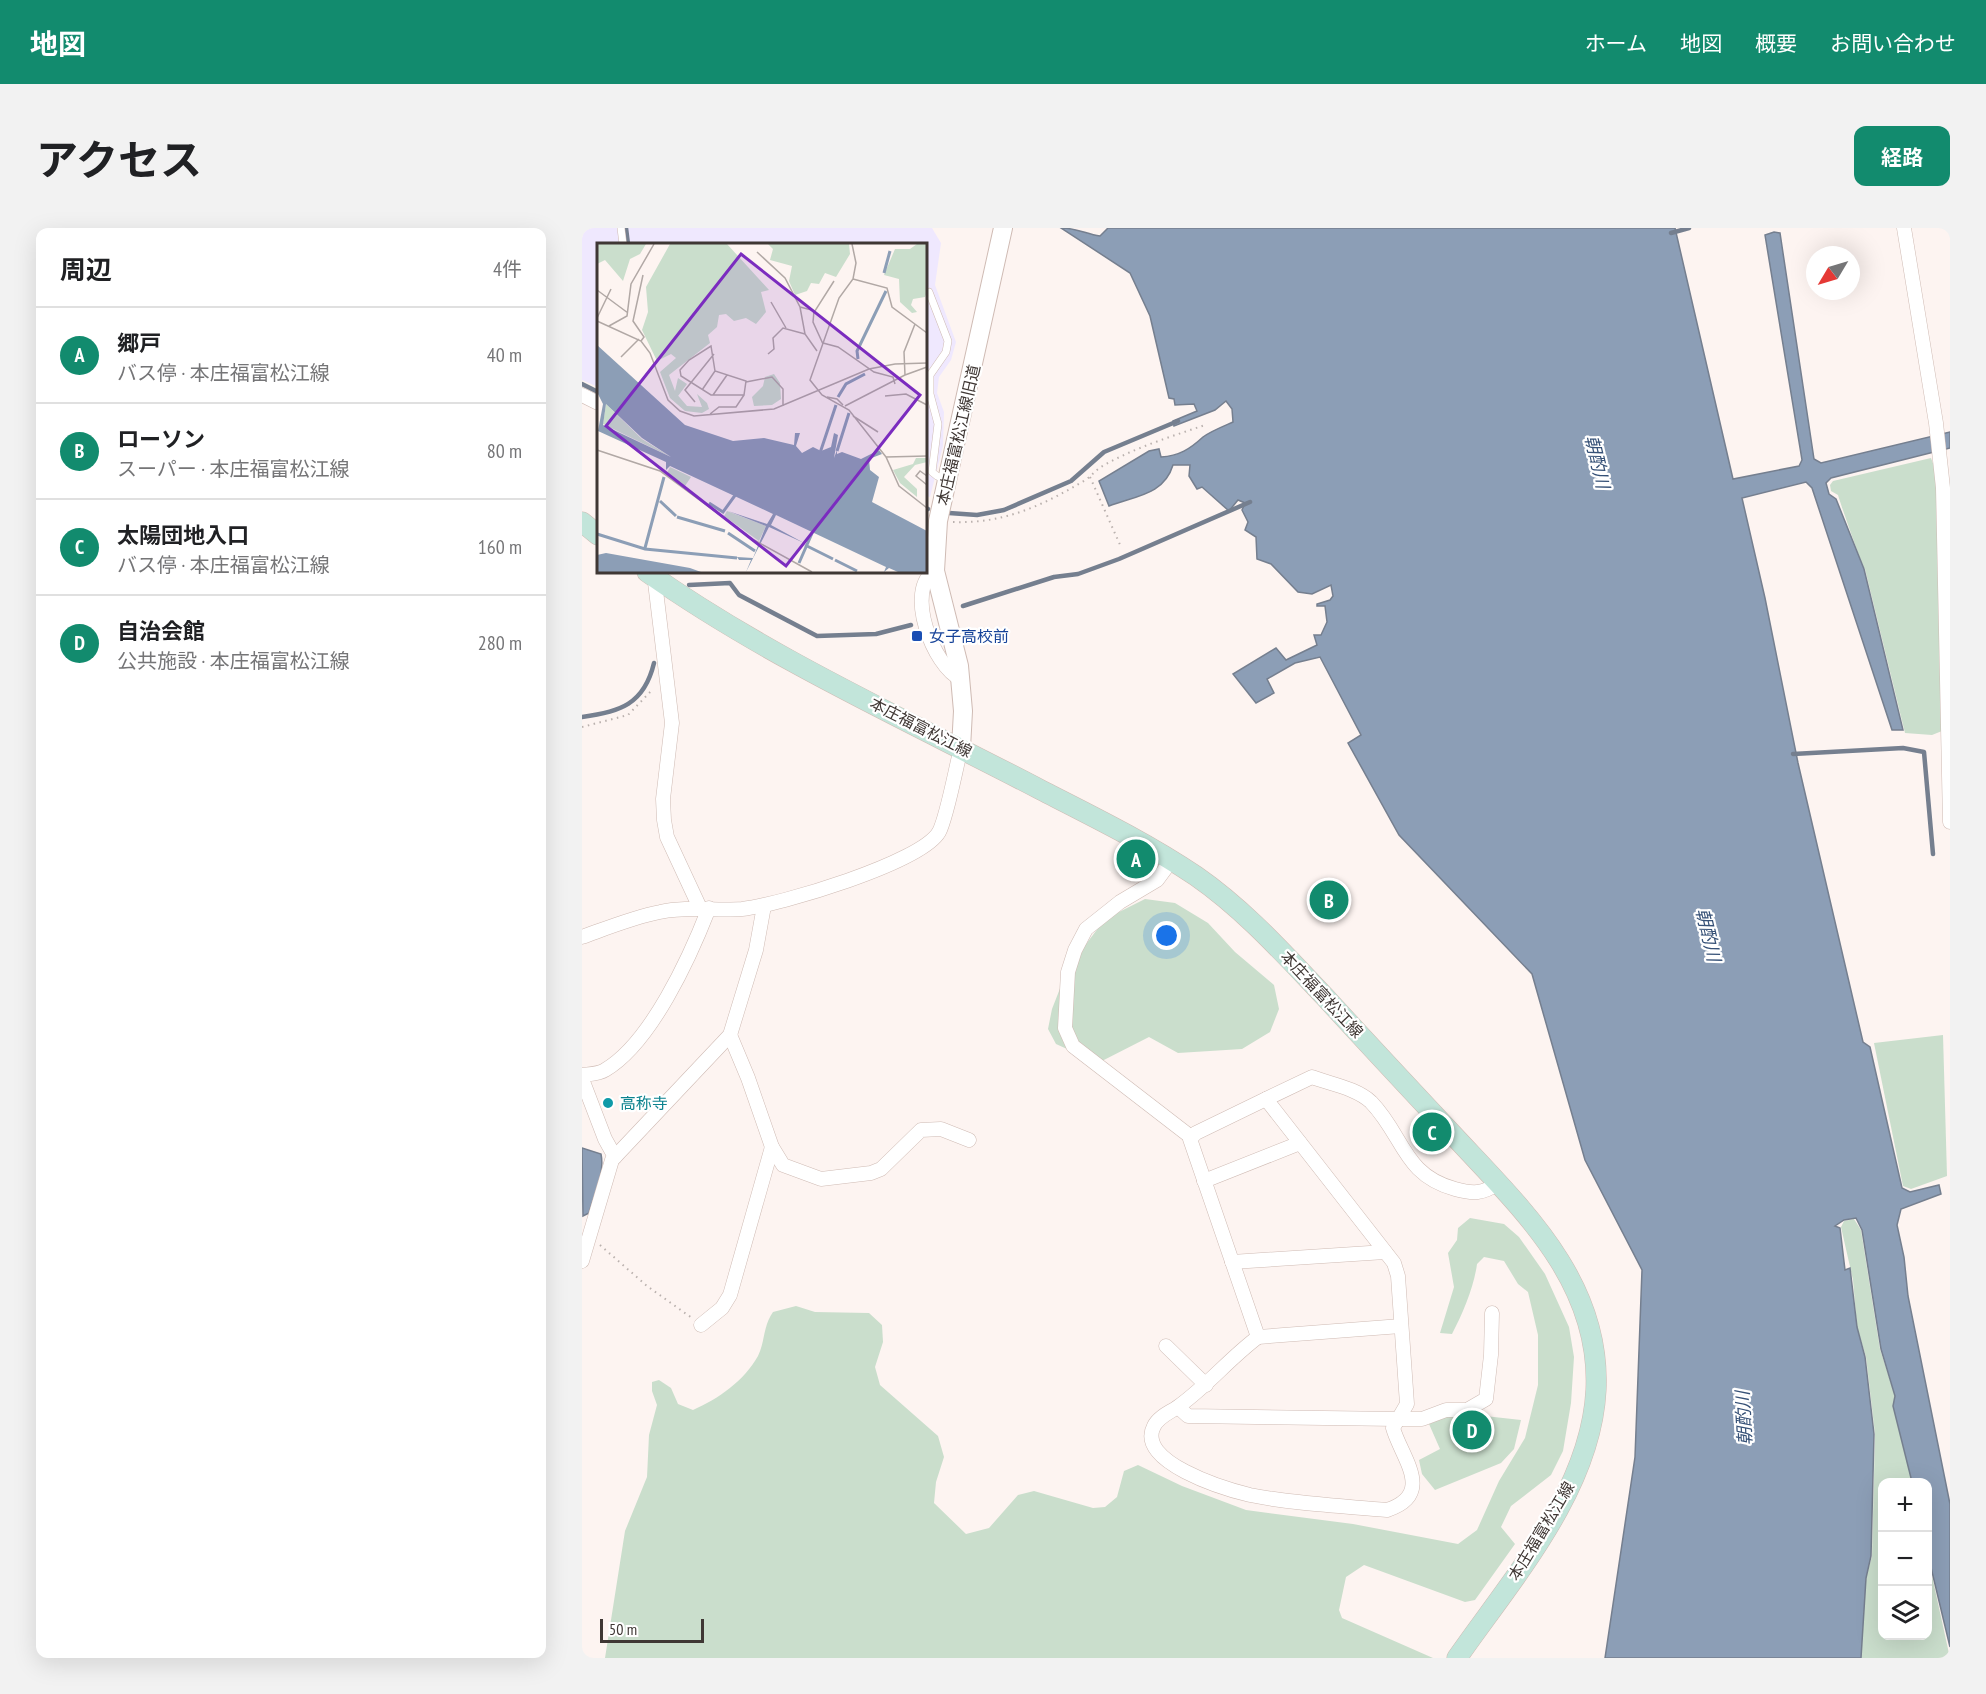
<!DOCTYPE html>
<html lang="ja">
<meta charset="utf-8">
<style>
body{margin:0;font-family:"PT Sans Narrow","Noto Sans JP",sans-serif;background:#f2f2f2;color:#202124}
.controls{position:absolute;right:18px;bottom:18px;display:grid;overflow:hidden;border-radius:12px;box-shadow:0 6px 24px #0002}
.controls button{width:54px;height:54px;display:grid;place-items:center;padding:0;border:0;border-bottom:2px solid #e0e0e0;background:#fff;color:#202124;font:30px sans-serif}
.compass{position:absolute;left:1224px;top:18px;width:54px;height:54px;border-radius:50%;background:#fff;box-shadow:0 6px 24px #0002;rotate:232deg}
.scale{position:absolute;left:18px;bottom:15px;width:104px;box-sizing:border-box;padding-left:6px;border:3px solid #3f3734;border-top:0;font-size:16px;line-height:21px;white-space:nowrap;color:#3f3734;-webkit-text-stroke:4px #fff;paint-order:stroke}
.you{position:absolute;left:585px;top:708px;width:21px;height:21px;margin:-15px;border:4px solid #fff;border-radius:50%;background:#1a73e8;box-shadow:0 0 0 9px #1a73e833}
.badge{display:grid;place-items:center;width:39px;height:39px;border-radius:50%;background:#128b6e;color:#fff;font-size:20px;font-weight:700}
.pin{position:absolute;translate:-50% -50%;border:3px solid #fff;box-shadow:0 2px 6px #0006}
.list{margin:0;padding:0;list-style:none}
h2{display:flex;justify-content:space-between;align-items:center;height:78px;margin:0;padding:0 24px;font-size:26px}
h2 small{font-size:20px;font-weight:400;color:#757577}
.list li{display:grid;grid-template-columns:39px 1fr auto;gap:18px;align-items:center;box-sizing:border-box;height:96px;padding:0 24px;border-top:2px solid #e0e0e0}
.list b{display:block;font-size:22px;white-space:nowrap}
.list p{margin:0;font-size:20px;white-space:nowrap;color:#757577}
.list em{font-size:20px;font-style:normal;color:#757577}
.icon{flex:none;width:33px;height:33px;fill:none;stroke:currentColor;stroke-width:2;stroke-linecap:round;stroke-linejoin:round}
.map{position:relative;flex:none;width:1368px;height:1430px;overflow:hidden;border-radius:12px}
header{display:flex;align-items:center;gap:36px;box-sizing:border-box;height:84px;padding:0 30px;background:#128b6e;color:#fff}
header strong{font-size:28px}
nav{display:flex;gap:33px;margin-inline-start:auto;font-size:21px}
.intro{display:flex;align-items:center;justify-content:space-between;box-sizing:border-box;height:144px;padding:0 36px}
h1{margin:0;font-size:42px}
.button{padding:15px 27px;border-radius:12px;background:#128b6e;color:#fff;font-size:21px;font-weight:700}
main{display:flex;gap:36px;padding:0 36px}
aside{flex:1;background:#fff;border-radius:12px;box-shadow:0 6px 24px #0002}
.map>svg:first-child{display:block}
</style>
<header>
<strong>地図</strong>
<nav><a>ホーム</a><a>地図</a><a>概要</a><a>お問い合わせ</a></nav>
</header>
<div class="intro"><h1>アクセス</h1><a class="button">経路</a></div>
<main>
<aside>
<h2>周辺<small>4件</small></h2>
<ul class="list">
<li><span class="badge">A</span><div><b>郷戸</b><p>バス停 · 本庄福富松江線</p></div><em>40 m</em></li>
<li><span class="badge">B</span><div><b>ローソン</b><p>スーパー · 本庄福富松江線</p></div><em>80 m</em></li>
<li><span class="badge">C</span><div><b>太陽団地入口</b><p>バス停 · 本庄福富松江線</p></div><em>160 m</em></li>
<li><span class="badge">D</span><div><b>自治会館</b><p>公共施設 · 本庄福富松江線</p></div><em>280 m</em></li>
</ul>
</aside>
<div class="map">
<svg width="1368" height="1430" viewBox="0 0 1368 1430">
<rect width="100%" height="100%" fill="#fdf4f1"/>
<path fill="#efe8fe" d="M 0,0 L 350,0 L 359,15 L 353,57 L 374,114 L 369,132 L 357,149 L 355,165 L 362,184 L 361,218 L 348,269 L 344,268 L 344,16 L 16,16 L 16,159 L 0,152 Z"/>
<g fill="#cadecc">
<path d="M 1349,230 L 1353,241 L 1355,262 L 1360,503 L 1350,507 L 1323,505 L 1283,341 C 1280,338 1259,277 1256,267 L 1249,263 L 1248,257 L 1251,253 Z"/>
<path d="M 563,671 L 593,675 L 626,695 L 653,724 L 692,757 L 697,781 L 688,804 L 660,821 L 596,825 L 567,809 L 516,835 L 474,816 L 466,801 L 470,781 L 486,740 L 523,691 Z"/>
<path d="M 1361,807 L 1365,948 L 1329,961 L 1321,958 L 1292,815 Z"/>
<path d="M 888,990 L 922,996 L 937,1009 L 963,1046 L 987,1099 L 992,1129 L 989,1175 L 981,1223 L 969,1247 L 929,1278 L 919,1299 L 933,1316 L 893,1372 L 883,1374 L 782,1337 L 764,1349 L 757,1382 L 760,1390 L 851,1430 L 23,1430 L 43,1303 L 65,1249 L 67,1207 L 75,1177 L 70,1163 L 70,1154 L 77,1152 L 89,1160 L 96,1176 L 111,1182 C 136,1171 162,1153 176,1128 C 183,1114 181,1098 191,1084 L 214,1078 L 233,1084 L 287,1085 L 300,1097 L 301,1114 L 293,1139 L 298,1157 L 356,1208 L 362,1229 L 354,1254 L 352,1275 L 384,1306 L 407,1300 L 436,1267 L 452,1263 L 511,1280 L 523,1279 L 535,1269 L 542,1243 L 556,1237 L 600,1258 L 664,1282 L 771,1296 L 876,1316 L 895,1302 L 917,1253 L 943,1210 L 956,1157 L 956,1107 L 946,1064 L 936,1056 L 922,1033 L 902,1029 L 895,1036 C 892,1059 881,1085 870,1106 L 858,1105 L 872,1059 L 866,1025 L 875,1012 L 876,1000 Z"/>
<path d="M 1272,991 L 1279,1002 L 1298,1121 L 1313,1168 L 1311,1178 L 1330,1254 L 1300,1254 L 1300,1408 L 1346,1408 L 1346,1330 L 1368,1430 L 1279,1430 L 1284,1350 L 1290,1328 L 1293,1206 L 1284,1129 L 1275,1099 L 1271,1052 L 1259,999 L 1262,993 Z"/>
<path d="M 885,1186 L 939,1192 L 932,1221 L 919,1235 L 853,1262 L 840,1246 L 837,1232 L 858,1221 L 847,1196 L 864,1189 Z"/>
</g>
<g fill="#8c9eb6" stroke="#757f8f" stroke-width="1.5">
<path d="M 479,0 C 495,0 504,6 518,8 L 526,0 L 1093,0 L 1151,251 L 1217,238 L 1220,232 L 1183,7 L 1192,4 L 1198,5 L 1232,231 L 1239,235 L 1368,204 L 1368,220 L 1249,250 L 1244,255 L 1247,266 L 1254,271 L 1282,341 L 1321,502 L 1310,502 L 1230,260 L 1224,254 L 1160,270 L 1183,370 L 1216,535 L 1281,814 L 1288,819 L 1320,960 L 1328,964 L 1357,957 L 1359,966 L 1319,981 L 1315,997 L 1322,1029 L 1326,1068 L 1368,1276 L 1368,1419 L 1346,1327 L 1346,1254 L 1330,1254 L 1311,1178 L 1313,1168 L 1299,1121 L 1280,1002 L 1274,990 L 1262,992 L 1253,998 L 1258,1000 L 1263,1042 L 1268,1040 L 1275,1099 L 1283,1129 L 1292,1206 L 1289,1328 L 1284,1350 L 1279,1430 L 1023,1430 L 1053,1229 L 1060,1042 L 1003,932 L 950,746 L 817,607 L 766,515 L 779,507 L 738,429 L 713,435 L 685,451 L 692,465 L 674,475 L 651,446 L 694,420 L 704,432 L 735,417 L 732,407 L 739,407 L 745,394 L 743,378 L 735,378 L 735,376 L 748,372 L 751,368 L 749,357 L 730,366 L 716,364 L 689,336 L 675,331 L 674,309 L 663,302 L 666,294 L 660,282 L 663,275 L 656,272 L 647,283 L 620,259 L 615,261 L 607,248 L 608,237 L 591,237 C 582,267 553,268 527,278 L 517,253 L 567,223 L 577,221 L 579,229 C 597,228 608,221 621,209 C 629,203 642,198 651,194 L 650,181 L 644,173 L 633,182 L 592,198 L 591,193 L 615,183 L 612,176 L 593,177 L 592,171 L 587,170 L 568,88 L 548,45 Z"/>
<path d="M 0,920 L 19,926 C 23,946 12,967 7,985 L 1,988 Z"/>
</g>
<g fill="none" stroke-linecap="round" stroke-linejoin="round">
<g stroke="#757f8f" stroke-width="4.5">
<path d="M 44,0 L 46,16"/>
<path d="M 1089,5 L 1107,0"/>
<path d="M 0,156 L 16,164"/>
<path d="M 344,280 L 346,281"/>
<path d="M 367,285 L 395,287 L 422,282 L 489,253 L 522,224 L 596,193"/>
<path d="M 107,357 L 148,355 L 157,367 L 235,408 L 294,406 L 329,397"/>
<path d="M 381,378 L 472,349 L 496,346 L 537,331 L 668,274"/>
<path d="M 0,489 C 37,484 62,477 72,435"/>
<path d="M 1211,526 L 1321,520 L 1342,524 L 1351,626"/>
</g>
<g stroke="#cfbbb4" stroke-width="8">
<g id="service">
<path d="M 39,0 L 41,16"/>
<path d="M 347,64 L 366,113 L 364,124 L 348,147 L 348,166 L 356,196 L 350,244 L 355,248 L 365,252"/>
</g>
</g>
<g stroke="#cfbbb4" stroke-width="15">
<g id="minor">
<path d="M 1322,0 L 1354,195 L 1361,260 L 1368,594"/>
<path d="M 0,167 L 16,175"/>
<path d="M 353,343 C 322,361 351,439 379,451"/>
<path d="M 72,346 L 90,495 L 81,571 L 82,592 L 85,609 L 118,680"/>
<path d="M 589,633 L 575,652 L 538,674 L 504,701 L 493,722 L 486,744 L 483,800 L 491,818 L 609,909"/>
<path d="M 0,709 C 25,700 52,689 78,684 C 105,678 133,683 160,681 C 197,677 339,635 357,604 C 365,589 374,539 379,520"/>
<path d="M 148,807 L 166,850 L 190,919 L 201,937 L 239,951 L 289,945 L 299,941 L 339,902 L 359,901 L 387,912"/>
<path d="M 0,847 C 7,846 17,846 23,842 C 69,815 108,729 127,680"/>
<path d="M 0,851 L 23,911 L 33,929"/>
<path d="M 684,871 L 812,1035 L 816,1048 L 825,1176 L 811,1200 C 819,1229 854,1266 805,1282 C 760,1278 713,1276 668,1267 C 643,1261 553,1234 572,1198 C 577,1188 589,1184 597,1178 C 626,1157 648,1130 676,1109 L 608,911 L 614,905 Z"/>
<path d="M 684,871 L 730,849 C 748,856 774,860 789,874 C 822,908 821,947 873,961 C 891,966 901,966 916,955"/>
<path d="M 622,953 L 718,915"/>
<path d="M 0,1033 L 30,932 L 148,807 L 174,722 L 182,678"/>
<path d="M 650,1034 L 803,1024"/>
<path d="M 119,1097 L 140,1080 L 148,1067 L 190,919"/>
<path d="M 676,1109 L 819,1098"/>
<path d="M 584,1118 L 624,1157"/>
<path d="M 596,1179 L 606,1188 L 815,1191 L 840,1191 L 864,1182 L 885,1182 L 904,1171 L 909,1127 L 910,1085"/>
</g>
</g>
<g stroke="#cfbbb4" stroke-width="20">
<path id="tertiary" d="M 379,520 L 381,483 L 377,438 L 353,343 L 356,293 L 421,0"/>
</g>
<g stroke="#cfbbb4" stroke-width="21">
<g id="secondary">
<path d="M 0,294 L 16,307"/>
<path d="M 65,344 C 187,430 327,493 459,562 C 512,589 565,615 614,648 C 663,682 702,726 743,769 C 786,816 830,863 874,910 C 942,983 1019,1055 1014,1162 C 1009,1262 930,1351 875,1430"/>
</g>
</g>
<g stroke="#bab1ae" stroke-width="2" stroke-dasharray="1.5 4.5" stroke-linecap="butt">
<path d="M 508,249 L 539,319"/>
<path d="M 371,294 C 422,296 462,277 505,251 C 510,247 514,242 519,239 C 551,220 588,209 623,197"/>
<path d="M 0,499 L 46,487 L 71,461"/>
<path d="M 18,1017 L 65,1058 L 110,1090"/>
</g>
<use href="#service" stroke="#fff" stroke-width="7"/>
<use href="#minor" stroke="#fff" stroke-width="14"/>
<use href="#tertiary" stroke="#fff" stroke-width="18"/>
<use href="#secondary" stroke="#c2e5da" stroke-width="20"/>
</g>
<rect fill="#1a4fb4" stroke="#fff" stroke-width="2" x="329" y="402" width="12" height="12" rx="3"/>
<circle fill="#0f9aa8" stroke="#fff" stroke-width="2" cx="26" cy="875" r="6"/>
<g text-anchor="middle" stroke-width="4.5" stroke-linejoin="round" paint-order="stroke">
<g font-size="16" fill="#3f3734" stroke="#fff">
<text transform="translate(376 207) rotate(-77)" y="6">本庄福富松江線旧道</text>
<text transform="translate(339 499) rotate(27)" y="6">本庄福富松江線</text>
<text transform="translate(740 766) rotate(47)" y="6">本庄福富松江線</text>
<text transform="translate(959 1303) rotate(-59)" y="6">本庄福富松江線</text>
</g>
<g font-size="16" fill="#164399" stroke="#fff" text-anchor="start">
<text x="347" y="414">女子高校前</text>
</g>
<g font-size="16" fill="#0d838f" stroke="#fff" text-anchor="start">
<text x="38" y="881">高称寺</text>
</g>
<g font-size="18" font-style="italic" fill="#365177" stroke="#fff">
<text transform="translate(1015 234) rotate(77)" y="6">朝酌川</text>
<text transform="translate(1126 707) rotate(77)" y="6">朝酌川</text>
<text transform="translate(1162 1190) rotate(-93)" y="6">朝酌川</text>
</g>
</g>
<g transform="translate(15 15)">
<rect width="330" height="330" fill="#fdf4f1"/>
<path d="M 0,1 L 49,1 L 43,11 L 33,16 L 26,38 L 8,17 L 0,21 ZM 73,1 L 130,1 L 172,47 L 164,49 L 169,69 L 159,81 L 149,75 L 137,78 L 129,71 L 122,72 L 120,84 L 111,92 L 113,100 L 72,132 L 78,148 L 81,135 L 90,141 L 81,153 L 78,149 L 90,163 L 105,164 L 100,151 L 110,160 L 112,166 L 105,170 L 88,168 L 73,155 L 63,129 L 79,115 L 74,111 L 60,118 L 45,87 L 51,69 L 49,44 ZM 171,1 L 252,1 L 253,11 L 239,34 L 228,30 L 222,41 L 214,40 L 210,48 L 198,52 L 192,38 L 195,23 L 173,17 L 176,6 ZM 320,1 L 330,1 L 330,49 L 328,54 L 316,56 L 314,62 L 320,69 L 315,70 L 303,59 L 302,36 L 287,32 L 298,6 L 313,6 ZM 177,131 L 183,140 L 184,156 L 175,162 L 157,163 L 155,154 L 166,143 L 168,134 ZM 9,161 L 45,196 L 74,214 L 6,181 ZM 319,215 L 330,215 L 330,219 L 318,222 L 307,234 L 320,246 L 320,254 L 303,240 L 296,227 L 316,221 ZM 73,224 L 94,234 L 88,243 L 70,230 ZM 130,268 L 169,283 L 162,298 L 127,273 Z" fill="#cadecc"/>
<path d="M 0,102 L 88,182 L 136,198 L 167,195 L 197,202 L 198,190 L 203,190 L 199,203 L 205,210 L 216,204 L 224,208 L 234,204 L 237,190 L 241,192 L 237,215 L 240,207 L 240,211 L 245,209 L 264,216 L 282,207 L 285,211 L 272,216 L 273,227 L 282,234 L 275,259 L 330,288 L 330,329 L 301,329 L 292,325 L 287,329 L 289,324 L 179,272 L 174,282 L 207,300 L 172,284 L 149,329 L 154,317 L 142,317 L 140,314 L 156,315 L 169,283 L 131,268 L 170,281 L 176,271 L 73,223 L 69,227 L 69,219 L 1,188 L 6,161 L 0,149 ZM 9,161 L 45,195 L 74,214 L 6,182 ZM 9,310 L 93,325 L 104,329 L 0,329 L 0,312 Z" fill="#8c9eb6" fill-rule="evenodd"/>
<path fill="none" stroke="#8c9eb6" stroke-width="3" d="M 287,30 L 293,8M 261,116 L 260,108 L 289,48M 241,154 L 249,141 L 268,131M 240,208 L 252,170M 223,210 L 239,162M 63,258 L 79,273M 112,260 L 126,269 L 139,251M 80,274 L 128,288M 131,290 L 158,308M 0,291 L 48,306 L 140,315M 208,302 L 236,316M 48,305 L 67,234M 238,317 L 260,328M 202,320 L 216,288"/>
<path fill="none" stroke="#b1a8a5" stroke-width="1.5" d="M 255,1 L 259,20 L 256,36 L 242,55 L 213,137 L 225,152 L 252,167 L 289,214 L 302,243 L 330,265M 160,9 L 188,35 L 203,64 L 208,91 L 220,108M 256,36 L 290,45 L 295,64 L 330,90M 0,47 L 31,70M 174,59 L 189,85M 203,64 L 218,68 L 237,38M 217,68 L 216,79 L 226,101M 0,75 L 14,46M 0,78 L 44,98 L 53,110 L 71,157 L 83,168 L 97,173 L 177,166 L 272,126 L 298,121 L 330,120M 12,83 L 30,73 L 34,41 L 57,1M 44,98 L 47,94 L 36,78 L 46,32M 226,100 L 241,104 L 277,129 L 296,134 L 298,141M 114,103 L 118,128 L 149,138 L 147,152 L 114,152 L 84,133 L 83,127 L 92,117 ZM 171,111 L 177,106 L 176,95 L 186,85 L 208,91M 24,114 L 42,96M 308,132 L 330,124M 149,139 L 175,134 L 186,146 L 186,163M 105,147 L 118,128M 116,152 L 130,132M 288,153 L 309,151 L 330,162M 230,154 L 240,156 L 246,162M 98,159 L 88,147 L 117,111M 248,163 L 308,132 L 307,109 L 318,81M 113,171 L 122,164 L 139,164 L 147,152M 256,173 L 281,189M 0,207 L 63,228 L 157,297 L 215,329M 289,214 L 330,213M 330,233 L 323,228 L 319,233 L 330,242"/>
<path fill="#7b2cbf" fill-opacity="0.15" stroke="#7b2cbf" stroke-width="3" d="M 144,11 L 323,152 L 189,323 L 9,183 Z"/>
<rect width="330" height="330" fill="none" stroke="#3f3734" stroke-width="3"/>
</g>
</svg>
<div class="controls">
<button>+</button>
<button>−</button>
<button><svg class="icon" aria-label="layers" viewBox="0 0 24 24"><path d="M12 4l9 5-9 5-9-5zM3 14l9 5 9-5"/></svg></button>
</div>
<svg class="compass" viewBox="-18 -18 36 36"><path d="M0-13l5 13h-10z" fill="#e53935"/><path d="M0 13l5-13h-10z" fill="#757577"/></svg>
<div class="scale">50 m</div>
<div class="you"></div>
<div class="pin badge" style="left:554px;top:631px">A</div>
<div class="pin badge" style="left:747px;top:672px">B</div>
<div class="pin badge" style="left:850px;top:904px">C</div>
<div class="pin badge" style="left:890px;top:1202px">D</div>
</div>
</main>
